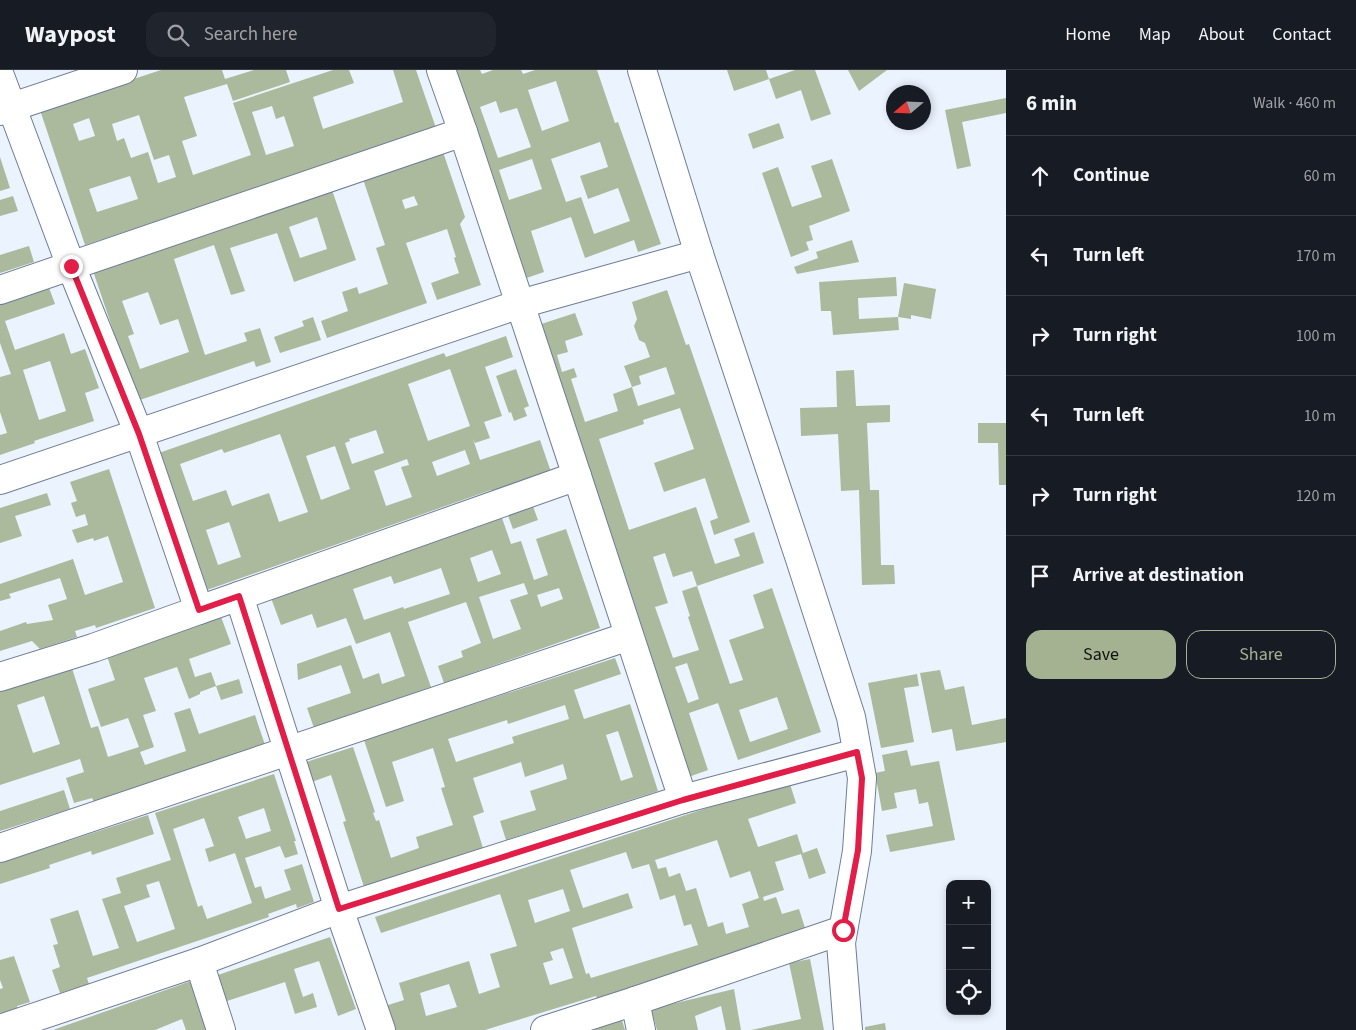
<!DOCTYPE html>
<meta charset="utf-8">
<style>
body{margin:0;font-family:"Source Sans 3",sans-serif;background:#20242c;color:#f1f3f6}
.controls{position:absolute;right:15px;bottom:15px;display:grid;overflow:hidden;border-radius:10px;box-shadow:0 2px 8px #0003}
.controls button{width:45px;height:45px;display:grid;place-items:center;padding:0;border:0;border-bottom:1px solid #363941;background:#171b24;color:#f1f3f6;font:25px sans-serif}
.compass{position:absolute;left:886px;top:15px;width:45px;height:45px;border-radius:50%;background:#171b24;box-shadow:0 2px 8px #0003;rotate:251deg}
.stop{position:absolute;width:15px;height:15px;margin:-11px;border:4px solid #e11d48;border-radius:50%;background:#fff}
.stop.end{background:#e11d48;border-color:#fff;box-shadow:0 1px 5px #0008}
.list{margin:0;padding:0;list-style:none}
h2{display:flex;justify-content:space-between;align-items:center;height:65px;margin:0;padding:0 20px;font-size:21px}
h2 small{font-size:16px;font-weight:400;color:#9ea1a6}
.list li{display:grid;grid-template-columns:32px 1fr auto;gap:15px;align-items:center;box-sizing:border-box;height:80px;padding:0 20px;border-top:1px solid #363941}
.list b{display:block;font-size:19px;white-space:nowrap}
.list em{font-size:16px;font-style:normal;color:#9ea1a6}
.actions{display:flex;gap:10px;padding:15px 20px}
.actions a{flex:1;padding:11px 0;border:1px solid #a4b291;border-radius:15px;text-align:center;font-size:18px;color:#a4b291}
.actions .main{background:#a4b291;color:#111}
.icon{flex:none;width:28px;height:28px;fill:none;stroke:currentColor;stroke-width:2;stroke-linecap:round;stroke-linejoin:round}
.map{position:relative;flex:none;width:1006px;height:960px;overflow:hidden}
header{display:flex;align-items:center;gap:30px;box-sizing:border-box;height:70px;padding:0 25px;background:#171b24;border-bottom:1px solid #363941}
header strong{font-size:24px}
nav{display:flex;gap:28px;margin-inline-start:auto;font-size:18px}
.search{width:350px;height:45px;background:#20242c;display:flex;align-items:center;gap:12px;box-sizing:border-box;padding:0 18px;border-radius:15px;color:#9ea1a6;font-size:19px}
main{display:flex}
aside{flex:1;background:#171b24}
.map>svg:first-child{display:block}
</style>
<header>
<strong>Waypost</strong>
<div class="search"><svg class="icon" aria-label="search" viewBox="0 0 24 24"><circle cx="10" cy="10" r="6"/><path d="M15 15l6 6"/></svg>Search here</div>
<nav><a>Home</a><a>Map</a><a>About</a><a>Contact</a></nav>
</header>
<main>
<div class="map">
<svg width="1006" height="960" viewBox="0 0 1006 960">
<rect width="100%" height="100%" fill="#ebf3fe"/>
<g fill="#abb99c" fill-rule="evenodd">
<path d="M 161,0 L 222,0 L 225,9 L 254,0 L 286,0 L 290,12 L 233,31 L 227,14 L 184,27 L 197,66 L 182,71 L 193,105 L 251,85 L 233,33 L 333,0 L 349,0 L 354,13 L 313,27 L 323,59 L 403,32 L 393,0 L 416,0 L 436,58 L 85,175 L 40,40 ZM 272,36 L 276,49 L 284,46 L 294,76 L 266,85 L 252,42 ZM 139,45 L 154,90 L 169,85 L 176,107 L 158,113 L 148,82 L 131,88 L 124,68 L 117,71 L 112,54 ZM 89,48 L 95,66 L 79,71 L 73,54 ZM 130,106 L 138,129 L 97,142 L 89,119 Z"/>
<path d="M 443,0 L 480,0 L 482,4 L 493,0 L 521,0 L 523,4 L 535,0 L 597,0 L 615,53 L 618,52 L 661,174 L 638,182 L 634,170 L 585,188 L 571,147 L 531,161 L 544,202 L 515,212 ZM 556,11 L 569,51 L 542,61 L 528,20 ZM 496,31 L 500,43 L 517,38 L 531,77 L 498,88 L 480,37 ZM 600,72 L 608,97 L 580,106 L 588,129 L 618,118 L 630,151 L 594,164 L 581,127 L 566,132 L 551,89 ZM 532,89 L 542,119 L 509,130 L 499,100 Z"/>
<path d="M 727,0 L 766,0 L 769,9 L 734,21 Z"/>
<path d="M 795,0 L 815,0 L 831,44 L 811,51 L 801,20 L 776,29 L 769,9 Z"/>
<path d="M 848,0 L 887,0 L 859,21 Z"/>
<path d="M 1006,28 L 1006,43 L 962,52 L 971,96 L 957,99 L 945,40 Z"/>
<path d="M 779,53 L 784,68 L 753,79 L 748,64 Z"/>
<path d="M 443,82 L 465,147 L 460,154 L 481,215 L 437,230 L 431,213 L 459,203 L 454,188 L 456,187 L 447,159 L 406,173 L 427,233 L 327,268 L 321,251 L 348,241 L 342,222 L 357,217 L 359,224 L 388,214 L 376,178 L 385,175 L 363,109 ZM 414,126 L 418,135 L 405,139 L 402,130 Z"/>
<path d="M 0,87 L 10,118 L 0,121 Z"/>
<path d="M 832,89 L 850,141 L 809,156 L 813,170 L 806,172 L 809,180 L 791,187 L 762,103 L 778,97 L 792,137 L 822,127 L 811,96 Z"/>
<path d="M 332,120 L 356,190 L 294,212 L 277,163 L 230,178 L 245,221 L 231,225 L 214,175 L 174,189 L 205,285 L 247,271 L 244,263 L 260,258 L 271,292 L 256,297 L 254,291 L 137,331 L 93,201 ZM 317,147 L 327,179 L 300,188 L 289,157 ZM 148,222 L 160,255 L 178,249 L 189,282 L 140,299 L 128,266 L 134,264 L 122,231 Z"/>
<path d="M 13,126 L 18,141 L 0,146 L 0,130 Z"/>
<path d="M 852,170 L 859,192 L 797,204 L 794,197 L 818,188 L 816,182 Z"/>
<path d="M 29,176 L 34,192 L 0,203 L 0,185 Z"/>
<path d="M 896,207 L 897,226 L 858,228 L 859,249 L 898,247 L 899,260 L 833,265 L 831,241 L 821,241 L 819,212 Z"/>
<path d="M 904,213 L 936,219 L 931,249 L 911,245 L 911,249 L 898,247 Z"/>
<path d="M 48,215 L 55,234 L 5,251 L 15,280 L 64,263 L 71,284 L 85,279 L 99,318 L 85,323 L 94,351 L 34,371 L 35,373 L 0,385 L 0,365 L 7,363 L 0,342 L 0,307 L 11,304 L 0,273 L 0,231 ZM 50,291 L 66,341 L 39,350 L 23,300 Z"/>
<path d="M 667,220 L 686,275 L 689,274 L 750,452 L 714,465 L 710,451 L 718,448 L 705,408 L 664,422 L 654,393 L 694,379 L 680,338 L 643,350 L 644,354 L 599,369 L 629,460 L 696,437 L 715,494 L 740,486 L 734,469 L 754,462 L 764,493 L 697,516 L 730,614 L 743,610 L 729,570 L 764,558 L 753,525 L 772,518 L 821,662 L 738,690 L 718,633 L 689,643 L 708,700 L 683,709 L 529,258 L 575,243 L 583,265 L 565,271 L 568,282 L 557,285 L 562,302 L 574,298 L 577,307 L 571,309 L 585,352 L 618,341 L 613,324 L 632,317 L 624,296 L 650,287 L 645,273 L 639,270 L 634,256 L 637,249 L 632,232 ZM 666,297 L 675,324 L 638,336 L 632,317 L 641,314 L 639,306 ZM 665,483 L 673,507 L 692,501 L 697,516 L 682,521 L 690,546 L 688,547 L 699,580 L 673,588 L 655,537 L 668,533 L 653,487 ZM 687,593 L 699,629 L 688,633 L 675,597 ZM 777,627 L 788,659 L 750,672 L 739,640 Z"/>
<path d="M 313,247 L 321,270 L 280,283 L 274,267 L 304,256 L 302,251 Z"/>
<path d="M 506,266 L 513,287 L 485,297 L 502,346 L 484,352 L 490,368 L 475,373 L 473,369 L 480,390 L 540,370 L 551,402 L 492,423 L 491,420 L 204,521 L 156,384 L 444,283 L 446,287 ZM 450,299 L 470,356 L 428,371 L 408,314 ZM 376,360 L 384,383 L 352,394 L 345,373 L 350,371 L 349,369 ZM 280,364 L 308,442 L 279,452 L 269,423 L 232,436 L 226,420 L 193,431 L 180,394 L 222,379 L 224,383 ZM 335,376 L 350,419 L 321,430 L 306,386 ZM 465,380 L 470,394 L 437,406 L 432,392 ZM 407,389 L 409,395 L 401,397 L 412,427 L 386,436 L 374,401 ZM 229,452 L 241,487 L 218,495 L 206,460 Z"/>
<path d="M 516,299 L 529,336 L 524,338 L 527,346 L 514,351 L 511,342 L 509,343 L 496,306 Z"/>
<path d="M 854,300 L 856,336 L 890,335 L 890,352 L 867,353 L 870,420 L 879,420 L 881,495 L 894,495 L 895,514 L 862,515 L 859,420 L 841,421 L 838,364 L 801,366 L 800,338 L 837,337 L 836,301 Z"/>
<path d="M 978,353 L 1006,353 L 1006,415 L 999,415 L 998,373 L 978,373 Z"/>
<path d="M 109,399 L 155,538 L 96,558 L 95,555 L 75,561 L 77,567 L 40,579 L 32,571 L 0,581 L 0,561 L 26,552 L 27,554 L 53,550 L 48,535 L 67,529 L 60,508 L 9,524 L 11,528 L 0,531 L 0,514 L 73,489 L 85,525 L 123,512 L 108,466 L 94,471 L 93,468 L 77,473 L 72,460 L 88,455 L 85,444 L 76,447 L 71,433 L 77,431 L 70,412 Z"/>
<path d="M 47,423 L 51,435 L 15,446 L 22,466 L 0,473 L 0,438 Z"/>
<path d="M 532,434 L 538,450 L 513,459 L 507,443 Z"/>
<path d="M 502,448 L 511,474 L 521,471 L 534,510 L 548,505 L 536,469 L 566,459 L 600,558 L 444,613 L 438,596 L 463,587 L 461,581 L 481,573 L 466,532 L 408,552 L 431,617 L 314,658 L 307,638 L 351,623 L 341,595 L 298,610 L 297,594 L 351,575 L 363,609 L 379,603 L 382,614 L 405,606 L 390,562 L 356,574 L 346,548 L 317,558 L 312,544 L 281,555 L 271,528 ZM 492,480 L 501,504 L 478,512 L 470,488 ZM 441,498 L 450,524 L 404,539 L 403,537 L 364,550 L 353,519 L 391,506 L 394,514 ZM 524,513 L 528,524 L 510,530 L 521,559 L 493,569 L 479,527 ZM 559,518 L 563,529 L 541,537 L 537,525 Z"/>
<path d="M 220,544 L 231,574 L 189,589 L 195,607 L 211,602 L 216,616 L 200,622 L 200,624 L 189,629 L 177,597 L 144,608 L 156,641 L 143,645 L 154,677 L 140,682 L 145,695 L 186,681 L 174,643 L 190,638 L 199,664 L 255,645 L 265,675 L 94,732 L 92,728 L 74,733 L 66,708 L 84,702 L 80,689 L 0,715 L 0,618 L 71,595 L 91,658 L 98,656 L 108,687 L 139,677 L 128,648 L 101,657 L 88,619 L 115,610 L 107,586 ZM 44,626 L 60,674 L 33,683 L 17,635 Z"/>
<path d="M 615,588 L 621,604 L 574,620 L 584,649 L 630,634 L 658,721 L 506,770 L 500,751 L 536,740 L 530,721 L 567,709 L 563,694 L 525,707 L 521,692 L 473,708 L 484,742 L 473,746 L 483,778 L 364,817 L 343,752 L 346,751 L 331,705 L 309,713 L 303,693 L 353,677 L 375,742 L 373,743 L 376,751 L 379,750 L 391,788 L 419,778 L 416,767 L 453,755 L 441,718 L 445,717 L 433,678 L 392,692 L 404,731 L 386,737 L 364,670 ZM 565,635 L 569,649 L 512,667 L 514,673 L 456,692 L 448,669 L 507,650 L 508,654 ZM 618,661 L 633,707 L 621,711 L 606,665 Z"/>
<path d="M 940,600 L 945,620 L 964,616 L 972,655 L 1006,648 L 1006,672 L 956,681 L 952,659 L 932,663 L 920,603 Z"/>
<path d="M 917,604 L 919,616 L 904,618 L 914,672 L 881,678 L 868,613 Z"/>
<path d="M 239,609 L 243,623 L 221,630 L 216,616 Z"/>
<path d="M 907,680 L 911,696 L 939,691 L 955,770 L 890,782 L 886,765 L 933,756 L 928,732 L 919,734 L 916,719 L 894,723 L 897,738 L 882,741 L 875,703 L 885,701 L 882,685 Z"/>
<path d="M 274,704 L 296,771 L 294,771 L 298,784 L 285,788 L 280,776 L 245,788 L 255,818 L 261,816 L 265,829 L 291,820 L 284,800 L 302,794 L 314,832 L 297,838 L 296,834 L 268,844 L 269,847 L 87,908 L 89,914 L 60,923 L 52,900 L 60,897 L 53,875 L 58,874 L 50,849 L 78,840 L 93,886 L 119,878 L 102,829 L 121,823 L 116,808 L 171,790 L 155,743 ZM 264,738 L 271,761 L 246,769 L 238,747 ZM 204,748 L 214,776 L 205,779 L 209,792 L 235,783 L 252,833 L 207,849 L 202,835 L 198,837 L 173,759 ZM 159,811 L 175,859 L 137,872 L 124,836 L 150,827 L 146,815 Z"/>
<path d="M 789,711 L 796,733 L 748,749 L 758,777 L 797,764 L 803,783 L 817,778 L 826,803 L 809,809 L 801,784 L 775,792 L 784,820 L 763,827 L 764,831 L 776,827 L 782,844 L 799,839 L 806,861 L 718,892 L 597,929 L 596,926 L 485,960 L 393,960 L 385,936 L 404,930 L 399,913 L 469,891 L 479,924 L 500,917 L 490,884 L 517,876 L 500,824 L 381,863 L 375,847 ZM 717,770 L 730,808 L 750,801 L 759,828 L 742,834 L 749,857 L 726,864 L 723,852 L 708,857 L 696,818 L 686,821 L 680,803 L 669,807 L 666,797 L 658,799 L 655,790 ZM 626,782 L 632,799 L 649,794 L 660,830 L 675,825 L 684,856 L 691,854 L 698,875 L 591,908 L 589,903 L 586,904 L 572,858 L 633,838 L 628,823 L 583,838 L 570,800 ZM 563,819 L 570,841 L 535,853 L 528,830 ZM 563,878 L 573,908 L 550,915 L 543,893 L 553,890 L 550,882 ZM 449,914 L 457,937 L 426,946 L 420,923 Z"/>
<path d="M 64,720 L 70,739 L 0,761 L 0,741 Z"/>
<path d="M 148,745 L 154,764 L 92,785 L 91,781 L 49,795 L 50,798 L 0,814 L 0,793 Z"/>
<path d="M 330,867 L 356,939 L 338,946 L 319,891 L 294,899 L 303,927 L 313,923 L 317,937 L 295,944 L 285,912 L 224,932 L 215,906 Z"/>
<path d="M 14,886 L 30,932 L 17,936 L 19,943 L 2,948 L 0,942 L 0,919 L 3,918 L 0,910 L 0,890 Z"/>
<path d="M 810,889 L 824,960 L 751,960 L 801,949 L 789,893 Z"/>
<path d="M 191,911 L 208,960 L 186,960 L 182,949 L 155,960 L 53,960 Z"/>
<path d="M 734,919 L 741,960 L 726,960 L 721,936 L 695,946 L 698,960 L 657,960 L 651,939 Z"/>
<path d="M 621,947 L 625,960 L 584,960 Z"/>
<path d="M 885,953 L 886,960 L 865,960 L 865,957 Z"/>
</g>
<g fill="none" stroke-linecap="round" stroke-linejoin="round">
<g stroke="#6e7e97" stroke-width="30">
<g id="minor">
<path d="M 642,0 L 699,184 L 801,492 L 851,647 L 862,708 L 857,781 L 841,873 L 848,960"/>
<path d="M 0,6 L 71,196 L 139,364 L 199,540 L 239,526 L 339,839 L 381,960"/>
<path d="M 0,41 L 123,0"/>
<path d="M 0,220 L 463,62"/>
<path d="M 0,410 L 520,234 L 699,184"/>
<path d="M 239,526 L 577,406"/>
<path d="M 0,607 L 93,578 L 199,540"/>
<path d="M 683,729 L 857,683"/>
<path d="M 0,778 L 629,566"/>
<path d="M 199,892 L 221,960"/>
<path d="M 0,959 L 199,892 L 339,839 L 683,729 L 577,406 L 463,62 L 441,0"/>
<path d="M 545,960 L 635,931"/>
<path d="M 641,960 L 635,931 L 843,860"/>
</g>
</g>
<use href="#minor" stroke="#fff" stroke-width="28"/>
</g>
<g fill="none" stroke-linecap="round" stroke-linejoin="round">
<path stroke="#e11d48" stroke-width="6" d="M 71,196 L 139,364 L 199,540 L 239,526 L 339,839 L 683,730 L 857,682 L 862,708 L 858,780 L 843,860"/>
</g>
</svg>
<div class="controls">
<button>+</button>
<button>−</button>
<button><svg class="icon" aria-label="locate" viewBox="0 0 24 24"><circle cx="12" cy="12" r="6"/><path d="M12 2v4M12 18v4M2 12h4M18 12h4"/></svg></button>
</div>
<svg class="compass" viewBox="-18 -18 36 36"><path d="M0-13l5 13h-10z" fill="#e53935"/><path d="M0 13l5-13h-10z" fill="#9ea1a6"/></svg>
<div class="stop" style="left:843px;top:860px"></div>
<div class="stop end" style="left:71px;top:196px"></div>
</div>
<aside>
<h2>6 min<small>Walk · 460 m</small></h2>
<ul class="list">
<li><svg class="icon" aria-label="ahead" viewBox="0 0 24 24"><path d="M12 20V5M6 11l6-6 6 6"/></svg><div><b>Continue</b></div><em>60 m</em></li>
<li><svg class="icon" aria-label="left" viewBox="0 0 24 24"><path d="M17 20v-9H6M10 6l-5 5 5 5"/></svg><div><b>Turn left</b></div><em>170 m</em></li>
<li><svg class="icon" aria-label="right" viewBox="0 0 24 24"><path d="M7 20v-9h11M14 6l5 5-5 5"/></svg><div><b>Turn right</b></div><em>100 m</em></li>
<li><svg class="icon" aria-label="left" viewBox="0 0 24 24"><path d="M17 20v-9H6M10 6l-5 5 5 5"/></svg><div><b>Turn left</b></div><em>10 m</em></li>
<li><svg class="icon" aria-label="right" viewBox="0 0 24 24"><path d="M7 20v-9h11M14 6l5 5-5 5"/></svg><div><b>Turn right</b></div><em>120 m</em></li>
<li><svg class="icon" aria-label="arrive" viewBox="0 0 24 24"><path d="M6 21V4h12l-3 4 3 4H6"/></svg><div><b>Arrive at destination</b></div></li>
</ul>
<div class="actions"><a class="main">Save</a><a>Share</a></div>
</aside>
</main>
